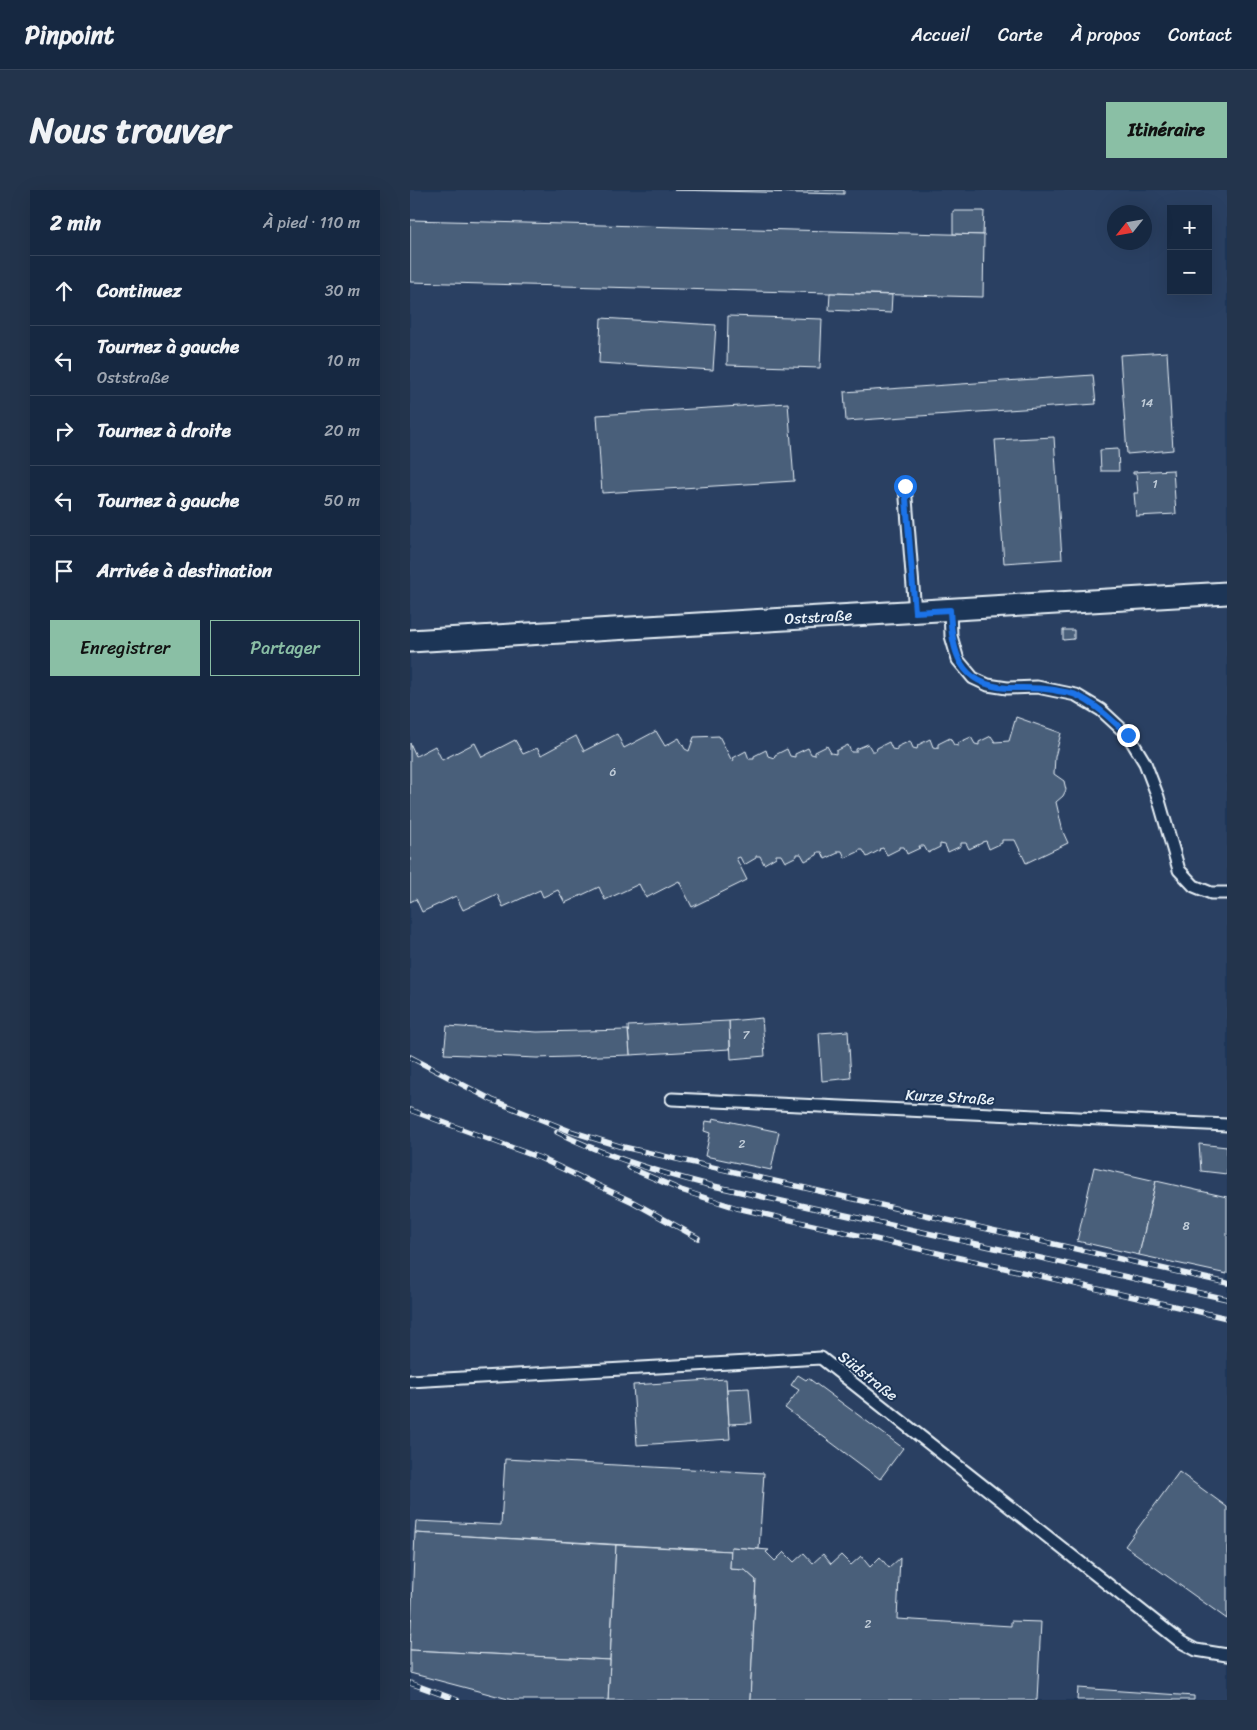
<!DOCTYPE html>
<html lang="fr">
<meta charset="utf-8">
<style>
body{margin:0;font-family:Sriracha,sans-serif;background:#23344c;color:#f1f3f6}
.controls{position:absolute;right:15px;top:15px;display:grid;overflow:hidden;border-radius:0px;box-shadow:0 5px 20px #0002}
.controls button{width:45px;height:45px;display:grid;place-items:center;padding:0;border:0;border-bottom:1px solid #35445a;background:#162841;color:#f1f3f6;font:25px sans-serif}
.compass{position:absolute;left:697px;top:15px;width:45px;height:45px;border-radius:50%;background:#162841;box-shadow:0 5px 20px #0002;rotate:239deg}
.stop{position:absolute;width:15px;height:15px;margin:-11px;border:4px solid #1a73e8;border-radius:50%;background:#fff}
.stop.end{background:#1a73e8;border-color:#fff;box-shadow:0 1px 5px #0008}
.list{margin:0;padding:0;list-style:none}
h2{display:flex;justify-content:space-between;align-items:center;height:65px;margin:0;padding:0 20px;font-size:21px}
h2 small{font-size:16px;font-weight:400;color:#9ea6b1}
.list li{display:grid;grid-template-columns:32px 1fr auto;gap:15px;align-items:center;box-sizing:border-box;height:70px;padding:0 20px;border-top:1px solid #35445a}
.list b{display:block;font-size:19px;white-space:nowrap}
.list p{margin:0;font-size:16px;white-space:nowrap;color:#9ea6b1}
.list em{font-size:16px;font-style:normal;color:#9ea6b1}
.actions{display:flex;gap:10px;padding:15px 20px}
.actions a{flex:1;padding:11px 0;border:1px solid #8abfa5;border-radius:0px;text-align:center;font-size:18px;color:#8abfa5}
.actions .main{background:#8abfa5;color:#111}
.icon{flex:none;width:28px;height:28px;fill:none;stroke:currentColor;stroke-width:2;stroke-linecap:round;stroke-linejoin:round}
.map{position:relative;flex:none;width:817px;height:1510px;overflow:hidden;border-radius:0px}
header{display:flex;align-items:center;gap:30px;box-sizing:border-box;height:70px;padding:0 25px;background:#162841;border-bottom:1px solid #35445a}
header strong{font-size:24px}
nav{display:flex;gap:28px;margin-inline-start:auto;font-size:18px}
.intro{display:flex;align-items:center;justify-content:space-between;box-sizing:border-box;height:120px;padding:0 30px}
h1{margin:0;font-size:35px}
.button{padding:12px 22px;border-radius:0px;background:#8abfa5;color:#111;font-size:18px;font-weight:700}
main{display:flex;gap:30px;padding:0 30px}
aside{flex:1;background:#162841;border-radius:0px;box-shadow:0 5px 20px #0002}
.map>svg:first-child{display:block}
</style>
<header>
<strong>Pinpoint</strong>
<nav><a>Accueil</a><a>Carte</a><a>À propos</a><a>Contact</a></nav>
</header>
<div class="intro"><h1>Nous trouver</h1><a class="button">Itinéraire</a></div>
<main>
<aside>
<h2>2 min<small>À pied · 110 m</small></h2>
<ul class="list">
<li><svg class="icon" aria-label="ahead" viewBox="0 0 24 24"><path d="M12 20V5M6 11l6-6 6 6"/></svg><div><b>Continuez</b></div><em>30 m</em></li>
<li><svg class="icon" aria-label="left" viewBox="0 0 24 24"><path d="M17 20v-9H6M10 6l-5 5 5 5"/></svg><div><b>Tournez à gauche</b><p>Oststraße</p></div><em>10 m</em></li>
<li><svg class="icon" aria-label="right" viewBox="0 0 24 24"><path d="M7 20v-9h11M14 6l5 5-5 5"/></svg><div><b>Tournez à droite</b></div><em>20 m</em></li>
<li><svg class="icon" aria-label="left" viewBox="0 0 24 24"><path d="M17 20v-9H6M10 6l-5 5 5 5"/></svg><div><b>Tournez à gauche</b></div><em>50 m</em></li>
<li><svg class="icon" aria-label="arrive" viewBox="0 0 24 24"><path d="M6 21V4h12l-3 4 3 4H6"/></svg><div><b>Arrivée à destination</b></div></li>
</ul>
<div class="actions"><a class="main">Enregistrer</a><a>Partager</a></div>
</aside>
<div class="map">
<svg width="817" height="1510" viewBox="0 0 817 1510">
<rect width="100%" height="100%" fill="#1d3557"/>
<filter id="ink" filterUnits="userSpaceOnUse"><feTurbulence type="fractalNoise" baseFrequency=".02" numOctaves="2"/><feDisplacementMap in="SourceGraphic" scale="10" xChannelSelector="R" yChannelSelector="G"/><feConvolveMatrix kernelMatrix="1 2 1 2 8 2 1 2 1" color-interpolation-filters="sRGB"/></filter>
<g filter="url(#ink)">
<path fill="#2a4162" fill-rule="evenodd" d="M 0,0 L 817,0 L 817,1510 L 0,1510 ZM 761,19 L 798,19 L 798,101 L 761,101 ZM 704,22 L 734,22 L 734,52 L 704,52 Z"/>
<g fill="#495e7a" stroke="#e8f1f8">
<path d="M 264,0 L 434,0 L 434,4 Z"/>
<path d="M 543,21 L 574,21 L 573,45 L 543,44 Z"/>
<path d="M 0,30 L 574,45 L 573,107 L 0,92 Z"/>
<path d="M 420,103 L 482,105 L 481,123 L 419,120 Z"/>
<path d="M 318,126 L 412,129 L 410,178 L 317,175 Z"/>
<path d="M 191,128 L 306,135 L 303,180 L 189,173 Z"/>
<path d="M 757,162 L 763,260 L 717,264 L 710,165 Z"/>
<path d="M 683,185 L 686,214 L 436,231 L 434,202 Z"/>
<path d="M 378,213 L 384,291 L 192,303 L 187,225 Z"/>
<path d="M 644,247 L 652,369 L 594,373 L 585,250 Z"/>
<path d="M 708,259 L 709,281 L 691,281 L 690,260 Z"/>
<path d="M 763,280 L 766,324 L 726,326 L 724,303 L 728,303 L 726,284 L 723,284 L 723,282 Z"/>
<path d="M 653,440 L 664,440 L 664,449 L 653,450 Z"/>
<path d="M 606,527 L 651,543 L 645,567 L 644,584 L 654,591 L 656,600 L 653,606 L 646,612 L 653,642 L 658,653 L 616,673 L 605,650 L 592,650 L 592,653 L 579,659 L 576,651 L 572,652 L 572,653 L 559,659 L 556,653 L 551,653 L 551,656 L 538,662 L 535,655 L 530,654 L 530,657 L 518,663 L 514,656 L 509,656 L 510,658 L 497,664 L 494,657 L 489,657 L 489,659 L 477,665 L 473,658 L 469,659 L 470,660 L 457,667 L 453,660 L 449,660 L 448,662 L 435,668 L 432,661 L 428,661 L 428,663 L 415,669 L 412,662 L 408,662 L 407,665 L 395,671 L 391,664 L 387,664 L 387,666 L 375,672 L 371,665 L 366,665 L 366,667 L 354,674 L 350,666 L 346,666 L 346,668 L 334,675 L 330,667 L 326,668 L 337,690 L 282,717 L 269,691 L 236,708 L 229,694 L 195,710 L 189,697 L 155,713 L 148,700 L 133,707 L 130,700 L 93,717 L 87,704 L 53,720 L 46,706 L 12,722 L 6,709 L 0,712 L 0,553 L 6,566 L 25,556 L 32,570 L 65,553 L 72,567 L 105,550 L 113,564 L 127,558 L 131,565 L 166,546 L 174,561 L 207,544 L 214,558 L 246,541 L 255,556 L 269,548 L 275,559 L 279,561 L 284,547 L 309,546 L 322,571 L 324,570 L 323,568 L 336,561 L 339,569 L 344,569 L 344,566 L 356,560 L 358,566 L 364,568 L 365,565 L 377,559 L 380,566 L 385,567 L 385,564 L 398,558 L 401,564 L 405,565 L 405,562 L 417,556 L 421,563 L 426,564 L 426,561 L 438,555 L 441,562 L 446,562 L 446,559 L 458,554 L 462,561 L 466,561 L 467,558 L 479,552 L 482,559 L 487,560 L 487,557 L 500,551 L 503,558 L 507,559 L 508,555 L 520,549 L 523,557 L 528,558 L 528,554 L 540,548 L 544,555 L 548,556 L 548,553 L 561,547 L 565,554 L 569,555 L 569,552 L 581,546 L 585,552 L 599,551 Z"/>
<path d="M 352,828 L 355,866 L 321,869 L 319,831 Z"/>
<path d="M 319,831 L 320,859 L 220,865 L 218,836 Z"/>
<path d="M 37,836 L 127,842 L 218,840 L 220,865 L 127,868 L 34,864 Z"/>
<path d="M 438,841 L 441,888 L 412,891 L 409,843 Z"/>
<path d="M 303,928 L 369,942 L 361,980 L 295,966 L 300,943 L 294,941 L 296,931 L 302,932 Z"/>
<path d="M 789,954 L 817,957 L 817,984 L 791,981 Z"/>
<path d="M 684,977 L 746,991 L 729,1065 L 667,1051 Z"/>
<path d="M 746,991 L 817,1007 L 817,1084 L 729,1065 Z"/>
<path d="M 388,1185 L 396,1190 L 398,1188 L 493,1258 L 470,1289 L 375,1218 L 389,1200 L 381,1195 Z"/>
<path d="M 316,1189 L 320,1249 L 227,1255 L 223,1195 Z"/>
<path d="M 339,1198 L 342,1233 L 319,1234 L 317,1199 Z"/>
<path d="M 95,1269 L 354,1283 L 349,1359 L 321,1357 L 321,1361 L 5,1343 L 6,1331 L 91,1335 Z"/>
<path d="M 769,1282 L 817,1317 L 817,1429 L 715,1356 Z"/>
<path d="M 5,1343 L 206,1355 L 200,1470 L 0,1460 Z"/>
<path d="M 206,1355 L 321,1361 L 320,1379 L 335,1380 L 346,1390 L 340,1510 L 198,1510 Z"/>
<path d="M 321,1357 L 359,1360 L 356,1362 L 365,1371 L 374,1362 L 384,1372 L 394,1363 L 403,1373 L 413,1364 L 421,1374 L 431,1365 L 441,1375 L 451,1366 L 460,1377 L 470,1367 L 479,1378 L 490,1368 L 487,1429 L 601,1436 L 601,1431 L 631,1432 L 627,1510 L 340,1510 L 346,1390 L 335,1380 L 320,1379 Z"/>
<path d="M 0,1460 L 200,1470 L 198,1510 L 102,1510 L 0,1483 Z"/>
<path d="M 668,1498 L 784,1506 L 784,1510 L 667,1510 Z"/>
</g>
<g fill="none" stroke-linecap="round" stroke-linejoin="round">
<g stroke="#e8f1f8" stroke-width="15">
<g id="service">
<path d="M 495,296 L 505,422"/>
<path d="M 540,419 L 541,446 L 548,470 L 563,488 L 578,495 L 597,498 L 627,497 L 666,505 L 691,520 L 718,545 L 735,573 L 748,607 L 769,680 L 784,696 L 801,703 L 817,703"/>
<path d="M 262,909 L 817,935"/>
<path d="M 0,1191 L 411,1168 L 771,1452 L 786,1460 L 817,1465"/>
</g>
</g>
<g stroke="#e8f1f8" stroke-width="25">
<g id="minor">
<path id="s1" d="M 0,451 L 817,403"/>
</g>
</g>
<use href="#service" stroke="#1d3557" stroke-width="11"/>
<use href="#minor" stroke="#1d3557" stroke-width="21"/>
<g stroke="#e8f1f8" stroke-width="5.5">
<g id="rail">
<path d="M 0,867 L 82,910 L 160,941 L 209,956 L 817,1093"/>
<path d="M 0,920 L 130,968 L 223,1012 L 288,1048"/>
<path d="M 147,942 C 195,966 247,982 299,995 L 817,1109"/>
<path d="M 218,977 L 271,1000 L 327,1018 L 817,1128"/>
<path d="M 0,1493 L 47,1510"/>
</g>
</g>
<use href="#rail" stroke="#1d3557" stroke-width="4" stroke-dasharray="11" stroke-linecap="butt"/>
</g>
</g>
<g fill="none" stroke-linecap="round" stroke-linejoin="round" filter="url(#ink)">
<path stroke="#1a73e8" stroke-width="6" d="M 495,296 L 505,422 L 540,420 C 542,461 548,495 598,498 C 614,498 628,497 644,500 C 651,502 660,502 666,505 C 686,514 702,530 718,545"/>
</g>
<g text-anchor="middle" stroke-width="4" stroke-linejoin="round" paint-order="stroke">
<g font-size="12" fill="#c0ccd8">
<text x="737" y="217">14</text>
<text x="745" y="298">1</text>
<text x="203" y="586">6</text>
<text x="336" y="849">7</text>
<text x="332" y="958">2</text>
<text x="776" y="1040">8</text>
<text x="458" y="1438">2</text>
</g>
<g font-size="15" fill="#e8f1f8" stroke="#1d3557">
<text dy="5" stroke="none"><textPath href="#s1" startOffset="409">Oststraße</textPath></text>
<text transform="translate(540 907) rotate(3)" y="5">Kurze Straße</text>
<text transform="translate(458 1186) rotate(38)" y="5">Südstraße</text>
</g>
</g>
</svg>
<div class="controls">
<button>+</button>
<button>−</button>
</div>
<svg class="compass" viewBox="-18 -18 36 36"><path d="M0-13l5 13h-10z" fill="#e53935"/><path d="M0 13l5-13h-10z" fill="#9ea6b1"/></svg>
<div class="stop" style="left:495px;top:296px"></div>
<div class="stop end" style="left:718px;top:545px"></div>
</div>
</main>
